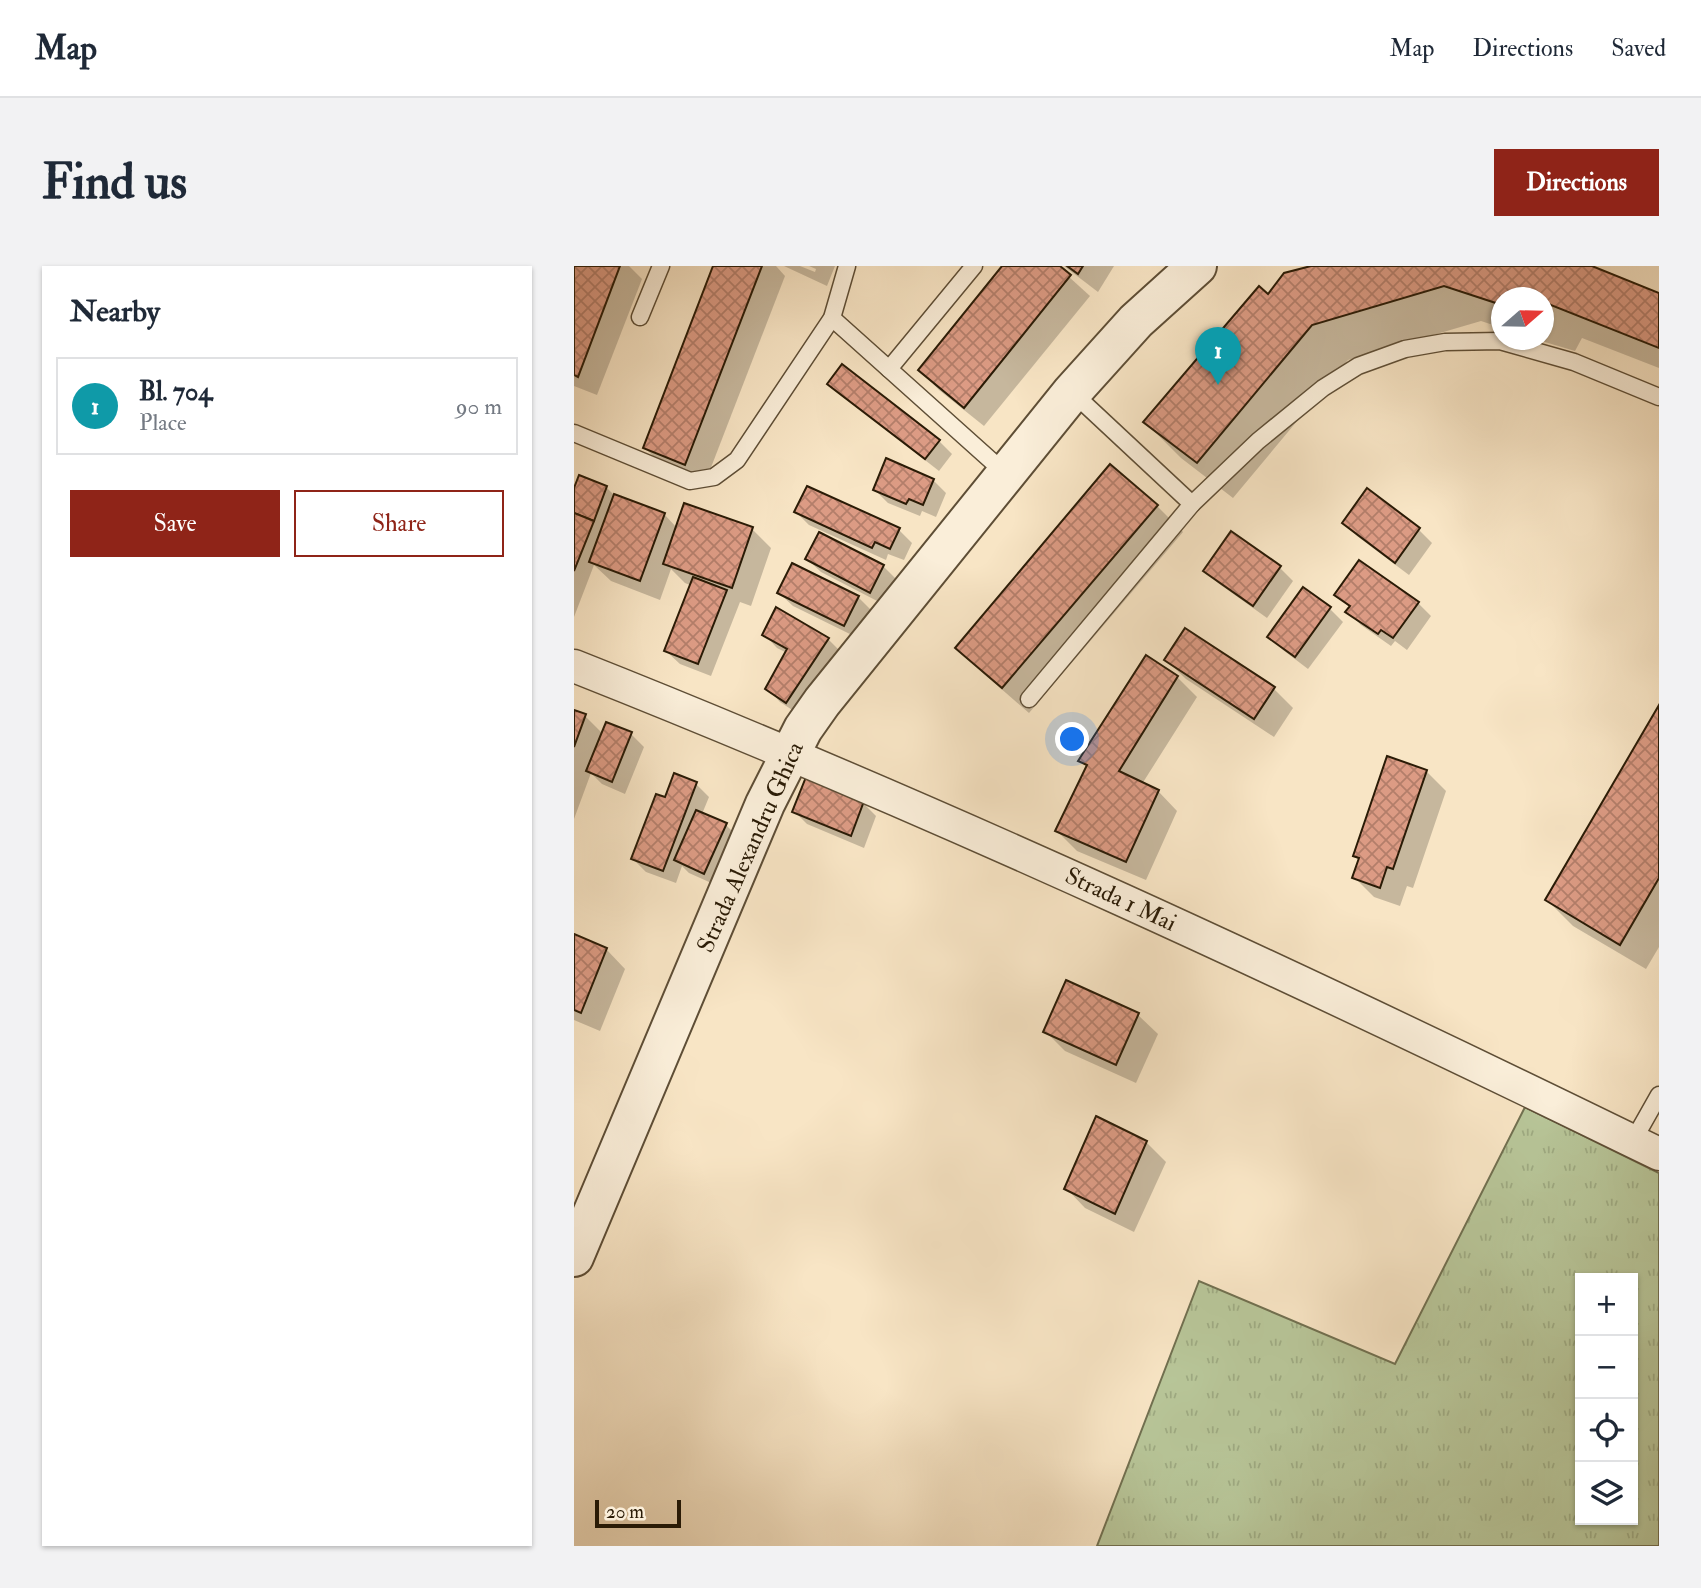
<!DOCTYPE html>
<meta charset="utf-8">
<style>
body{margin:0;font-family:"IM FELL Double Pica",serif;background:#f2f2f3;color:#1f2937}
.controls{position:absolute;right:21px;bottom:21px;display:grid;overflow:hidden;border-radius:0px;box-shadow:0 2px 5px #0004}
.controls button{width:63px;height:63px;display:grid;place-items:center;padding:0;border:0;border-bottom:2px solid #e0e1e3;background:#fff;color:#1f2937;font:35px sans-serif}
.compass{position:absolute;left:917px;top:21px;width:63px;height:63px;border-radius:50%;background:#fff;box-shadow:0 2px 5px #0004;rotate:70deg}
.scale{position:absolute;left:21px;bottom:18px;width:86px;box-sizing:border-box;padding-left:7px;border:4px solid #2a1b06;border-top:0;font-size:19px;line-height:24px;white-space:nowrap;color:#2a1b06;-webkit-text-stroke:5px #faeed9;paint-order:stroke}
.you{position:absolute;left:499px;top:474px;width:24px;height:24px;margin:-18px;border:5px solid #fff;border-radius:50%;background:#1a73e8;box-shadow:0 0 0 10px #1a73e833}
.badge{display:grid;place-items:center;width:46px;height:46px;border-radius:50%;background:#8f2418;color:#fff;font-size:23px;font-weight:700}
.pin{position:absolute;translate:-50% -58px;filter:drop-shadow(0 2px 4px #0008)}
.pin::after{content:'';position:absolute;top:37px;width:24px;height:21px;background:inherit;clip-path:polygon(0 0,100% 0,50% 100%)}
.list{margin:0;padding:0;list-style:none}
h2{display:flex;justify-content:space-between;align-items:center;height:91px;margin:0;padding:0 28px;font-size:30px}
h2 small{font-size:23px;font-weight:400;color:#747a83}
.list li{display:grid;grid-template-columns:46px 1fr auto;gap:21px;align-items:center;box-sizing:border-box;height:98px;margin:0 14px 14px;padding:0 14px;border:2px solid #e0e1e3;border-radius:0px}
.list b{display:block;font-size:26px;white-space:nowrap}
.list p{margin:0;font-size:23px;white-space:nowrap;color:#747a83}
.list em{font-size:23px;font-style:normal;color:#747a83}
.actions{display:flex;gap:14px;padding:21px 28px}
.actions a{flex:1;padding:16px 0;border:2px solid #8f2418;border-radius:0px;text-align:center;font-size:24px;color:#8f2418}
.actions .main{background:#8f2418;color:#fff}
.icon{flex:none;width:38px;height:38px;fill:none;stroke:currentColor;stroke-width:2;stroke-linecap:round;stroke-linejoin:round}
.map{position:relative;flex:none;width:1085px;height:1280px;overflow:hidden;border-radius:0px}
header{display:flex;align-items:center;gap:42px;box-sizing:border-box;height:98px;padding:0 35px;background:#fff;border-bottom:2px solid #e0e1e3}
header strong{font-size:33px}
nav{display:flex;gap:38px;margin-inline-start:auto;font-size:24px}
.intro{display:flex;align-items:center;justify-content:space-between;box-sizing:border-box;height:168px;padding:0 42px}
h1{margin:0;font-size:49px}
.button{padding:18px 32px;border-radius:0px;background:#8f2418;color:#fff;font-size:24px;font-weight:700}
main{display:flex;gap:42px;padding:0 42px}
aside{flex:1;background:#fff;border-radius:0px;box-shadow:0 2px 5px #0004}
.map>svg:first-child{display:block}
</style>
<header>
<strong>Map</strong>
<nav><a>Map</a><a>Directions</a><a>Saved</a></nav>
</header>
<div class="intro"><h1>Find us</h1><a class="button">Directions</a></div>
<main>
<aside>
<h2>Nearby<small></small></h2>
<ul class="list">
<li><span class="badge" style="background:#0f9aa8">1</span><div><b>Bl. 704</b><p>Place</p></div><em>90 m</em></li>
</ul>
<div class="actions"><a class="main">Save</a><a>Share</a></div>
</aside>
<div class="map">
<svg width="1085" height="1280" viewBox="0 0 1085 1280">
<defs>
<pattern id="grass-tufts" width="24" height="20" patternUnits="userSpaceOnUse" patternTransform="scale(1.75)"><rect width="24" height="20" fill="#b8c699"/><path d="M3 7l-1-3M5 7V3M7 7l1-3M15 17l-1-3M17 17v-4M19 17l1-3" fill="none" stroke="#9eaa82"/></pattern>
<pattern id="building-cross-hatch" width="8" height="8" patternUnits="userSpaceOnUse" patternTransform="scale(1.75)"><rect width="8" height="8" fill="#dc9b84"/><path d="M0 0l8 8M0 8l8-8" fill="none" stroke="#b37e6a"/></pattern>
</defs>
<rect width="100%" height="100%" fill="#f8e5c5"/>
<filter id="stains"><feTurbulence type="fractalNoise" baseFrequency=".00286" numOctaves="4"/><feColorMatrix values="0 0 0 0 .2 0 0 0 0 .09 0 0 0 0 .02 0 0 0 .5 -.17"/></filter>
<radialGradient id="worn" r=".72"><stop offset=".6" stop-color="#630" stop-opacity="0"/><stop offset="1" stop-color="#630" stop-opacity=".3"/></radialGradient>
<path fill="url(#grass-tufts)" stroke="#717050" stroke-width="2" fill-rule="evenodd" d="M 951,841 L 1085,907 L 1085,1280 L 523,1280 L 625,1015 L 821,1098 ZM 1006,1012 L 1059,1012 L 1059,1254 L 1006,1254 Z"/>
<g fill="#0003">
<path d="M 2,0 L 55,0 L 68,13 L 23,129 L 0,120 L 0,5 Z"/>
<path d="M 141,0 L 202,0 L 211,10 L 131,217 L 90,201 L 71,182 Z"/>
<path d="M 210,0 L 226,0 L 241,6 L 242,3 L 235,0 L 261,0 L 253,20 Z"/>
<path d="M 430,0 L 483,0 L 516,30 L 410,160 L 365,124 L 346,104 Z"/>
<path d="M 490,0 L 540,0 L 524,26 Z"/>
<path d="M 744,0 L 1014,0 L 1085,29 L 1085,102 L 1008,72 L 1001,85 L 964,74 L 970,74 L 970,32 L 928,32 L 928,62 L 907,55 L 774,94 L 659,232 L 607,192 L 571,156 L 694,30 Z"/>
<path d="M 256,117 L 365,175 L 378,188 L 365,205 L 269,130 Z"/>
<path d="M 359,214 L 372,227 L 362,251 L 348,245 L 346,250 L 314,237 L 301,224 Z"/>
<path d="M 32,221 L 41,230 L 90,248 L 103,262 L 178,263 L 197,282 L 177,340 L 166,336 L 137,410 L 106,398 L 92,385 L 118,320 L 111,317 L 97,303 L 86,334 L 37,315 L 20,299 L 0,351 L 0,227 Z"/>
<path d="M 793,225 L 845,264 L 858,277 L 835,309 L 783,270 L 770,257 Z"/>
<path d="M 583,240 L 609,266 L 455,447 L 409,407 L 383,382 Z"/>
<path d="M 222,246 L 325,264 L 338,277 L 330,294 L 314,288 L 312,294 L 235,259 Z"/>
<path d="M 233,293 L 309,300 L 322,313 L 309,338 L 247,306 Z"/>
<path d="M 785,296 L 844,337 L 857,350 L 833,384 L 821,375 L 817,380 L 787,359 L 774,346 L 776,342 L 762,329 Z"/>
<path d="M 706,302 L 719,315 L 693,352 L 644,317 L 631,304 Z"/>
<path d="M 205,327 L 284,331 L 297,344 L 284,372 L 219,340 Z"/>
<path d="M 203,343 L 254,373 L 267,386 L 226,449 L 206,436 L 193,422 L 213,387 L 203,382 L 190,368 Z"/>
<path d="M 756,343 L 769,356 L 734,403 L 709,384 L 696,371 Z"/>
<path d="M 592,394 L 699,422 L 719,442 L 700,471 L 612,413 Z"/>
<path d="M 603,411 L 623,431 L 568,518 L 584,525 L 603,545 L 572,614 L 503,585 L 483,565 L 514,502 L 506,495 Z"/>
<path d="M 1085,442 L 1085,681 L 1072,703 L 999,660 L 973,634 Z"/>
<path d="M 0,446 L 11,450 L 29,468 L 57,468 L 70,481 L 51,528 L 28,518 L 17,507 L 0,553 Z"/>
<path d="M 852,505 L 872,525 L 839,622 L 833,620 L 826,640 L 800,631 L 780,611 L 786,595 L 781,590 Z"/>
<path d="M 122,518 L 135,531 L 128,548 L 152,559 L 165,572 L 144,620 L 115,607 L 108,600 L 102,617 L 72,606 L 59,593 Z"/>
<path d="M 289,537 L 302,550 L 290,582 L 233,558 L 220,545 Z"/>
<path d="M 0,670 L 32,683 L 51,703 L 26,765 L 0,754 Z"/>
<path d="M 564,749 L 584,768 L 562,817 L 491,785 L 471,765 Z"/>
<path d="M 572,876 L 592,896 L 560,966 L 511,942 L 492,922 Z"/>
</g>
<g fill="url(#building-cross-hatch)" stroke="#2a1b06" stroke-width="2">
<path d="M 0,0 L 46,0 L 4,111 L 0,109 Z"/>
<path d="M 139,0 L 188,0 L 111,199 L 69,182 Z"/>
<path d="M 428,0 L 486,0 L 497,9 L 390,142 L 344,104 Z"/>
<path d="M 493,0 L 509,0 L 504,8 Z"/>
<path d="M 737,0 L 1018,0 L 1085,27 L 1085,82 L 972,37 L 970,42 L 970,32 L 928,32 L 928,39 L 870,20 L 738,59 L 623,197 L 569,156 L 685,20 L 694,28 L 710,7 Z"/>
<path d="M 268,98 L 366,174 L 351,193 L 253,118 Z"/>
<path d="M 312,192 L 360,213 L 349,239 L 335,233 L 332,238 L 299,224 Z"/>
<path d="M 536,198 L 584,239 L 428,422 L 381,382 Z"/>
<path d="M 5,209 L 33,220 L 20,255 L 0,247 L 0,222 Z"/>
<path d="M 233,220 L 326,262 L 316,283 L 301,276 L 298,282 L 220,246 Z"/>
<path d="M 793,222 L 846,262 L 821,297 L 768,257 Z"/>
<path d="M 40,228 L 91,247 L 66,315 L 15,296 Z"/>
<path d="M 110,237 L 179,261 L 158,322 L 89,298 Z"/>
<path d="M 0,247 L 20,255 L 0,305 Z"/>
<path d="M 657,265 L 707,300 L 679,340 L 629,305 Z"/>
<path d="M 245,266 L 310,299 L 296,327 L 231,293 Z"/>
<path d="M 785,294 L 845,336 L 819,372 L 807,364 L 804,368 L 771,346 L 776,340 L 760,329 Z"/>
<path d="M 218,297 L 285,330 L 270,360 L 203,327 Z"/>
<path d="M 119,311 L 153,324 L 124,398 L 90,385 Z"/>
<path d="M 729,321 L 757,341 L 721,391 L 693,371 Z"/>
<path d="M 202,341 L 255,372 L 212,437 L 191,423 L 213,383 L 188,369 Z"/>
<path d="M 611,362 L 701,421 L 680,453 L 590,394 Z"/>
<path d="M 572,389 L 604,410 L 545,505 L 585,524 L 552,596 L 481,565 L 513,499 L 504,495 Z"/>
<path d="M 1085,439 L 1085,612 L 1046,679 L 971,634 Z"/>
<path d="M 0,444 L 12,448 L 0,481 Z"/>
<path d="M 32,456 L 58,466 L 38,516 L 12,505 Z"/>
<path d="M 813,490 L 853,504 L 819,603 L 813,601 L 806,622 L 778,612 L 785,592 L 779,590 Z"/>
<path d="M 100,507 L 123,516 L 89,605 L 57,593 L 82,528 L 91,531 Z"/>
<path d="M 232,511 L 290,535 L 277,570 L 218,546 Z"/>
<path d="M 122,544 L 153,557 L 130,608 L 100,594 Z"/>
<path d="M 0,668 L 33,682 L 7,747 L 0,744 Z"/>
<path d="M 492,714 L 565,747 L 542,799 L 469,766 Z"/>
<path d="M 522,850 L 573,875 L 541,948 L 490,923 Z"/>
</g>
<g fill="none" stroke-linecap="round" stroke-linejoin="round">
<g stroke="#5e4e36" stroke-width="19">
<g id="service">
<path d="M 66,51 L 87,0"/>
<path d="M 258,52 L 431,207"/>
<path d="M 315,103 L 400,0"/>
<path d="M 498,126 L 618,238"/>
<path d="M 0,167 L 116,215 L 140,211 L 163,194 L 258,52 L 273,0"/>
<path d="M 455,433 L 618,238 L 684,175 L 749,122 L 784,100 L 831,83 L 871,76 L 926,75 L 1000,96 L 1085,131"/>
<path d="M 1059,875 L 1085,829"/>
</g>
</g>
<g stroke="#5e4e36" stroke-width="35">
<path id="minor" d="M 0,400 C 369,546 729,714 1085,888"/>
</g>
<g stroke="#5e4e36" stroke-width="42">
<path id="tertiary" d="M 0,991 L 191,538 L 229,463 L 248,436 L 498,126 L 562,55 L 623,0"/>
</g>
<use href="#service" stroke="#faeed9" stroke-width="16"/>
<use href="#minor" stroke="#faeed9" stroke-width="32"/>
<use href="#tertiary" stroke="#faeed9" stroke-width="38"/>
</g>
<g text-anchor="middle" stroke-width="5" stroke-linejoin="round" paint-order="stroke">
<g font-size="24" fill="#2a1b06" stroke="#faeed9">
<text transform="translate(176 581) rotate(-66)" y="8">Strada Alexandru Ghica</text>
<text transform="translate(547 633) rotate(25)" y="8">Strada 1 Mai</text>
</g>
</g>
<rect width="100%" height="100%" filter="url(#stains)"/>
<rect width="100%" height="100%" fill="url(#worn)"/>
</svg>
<div class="controls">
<button>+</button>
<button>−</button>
<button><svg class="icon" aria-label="locate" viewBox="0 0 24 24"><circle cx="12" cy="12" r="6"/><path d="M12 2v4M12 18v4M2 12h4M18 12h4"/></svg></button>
<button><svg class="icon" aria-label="layers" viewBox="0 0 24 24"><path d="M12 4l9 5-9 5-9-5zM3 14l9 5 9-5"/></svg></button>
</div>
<svg class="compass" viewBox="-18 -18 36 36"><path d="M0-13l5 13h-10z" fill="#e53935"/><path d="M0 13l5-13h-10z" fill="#747a83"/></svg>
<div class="scale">20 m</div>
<div class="you"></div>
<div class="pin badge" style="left:644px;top:119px;background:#0f9aa8">1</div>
</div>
</main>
